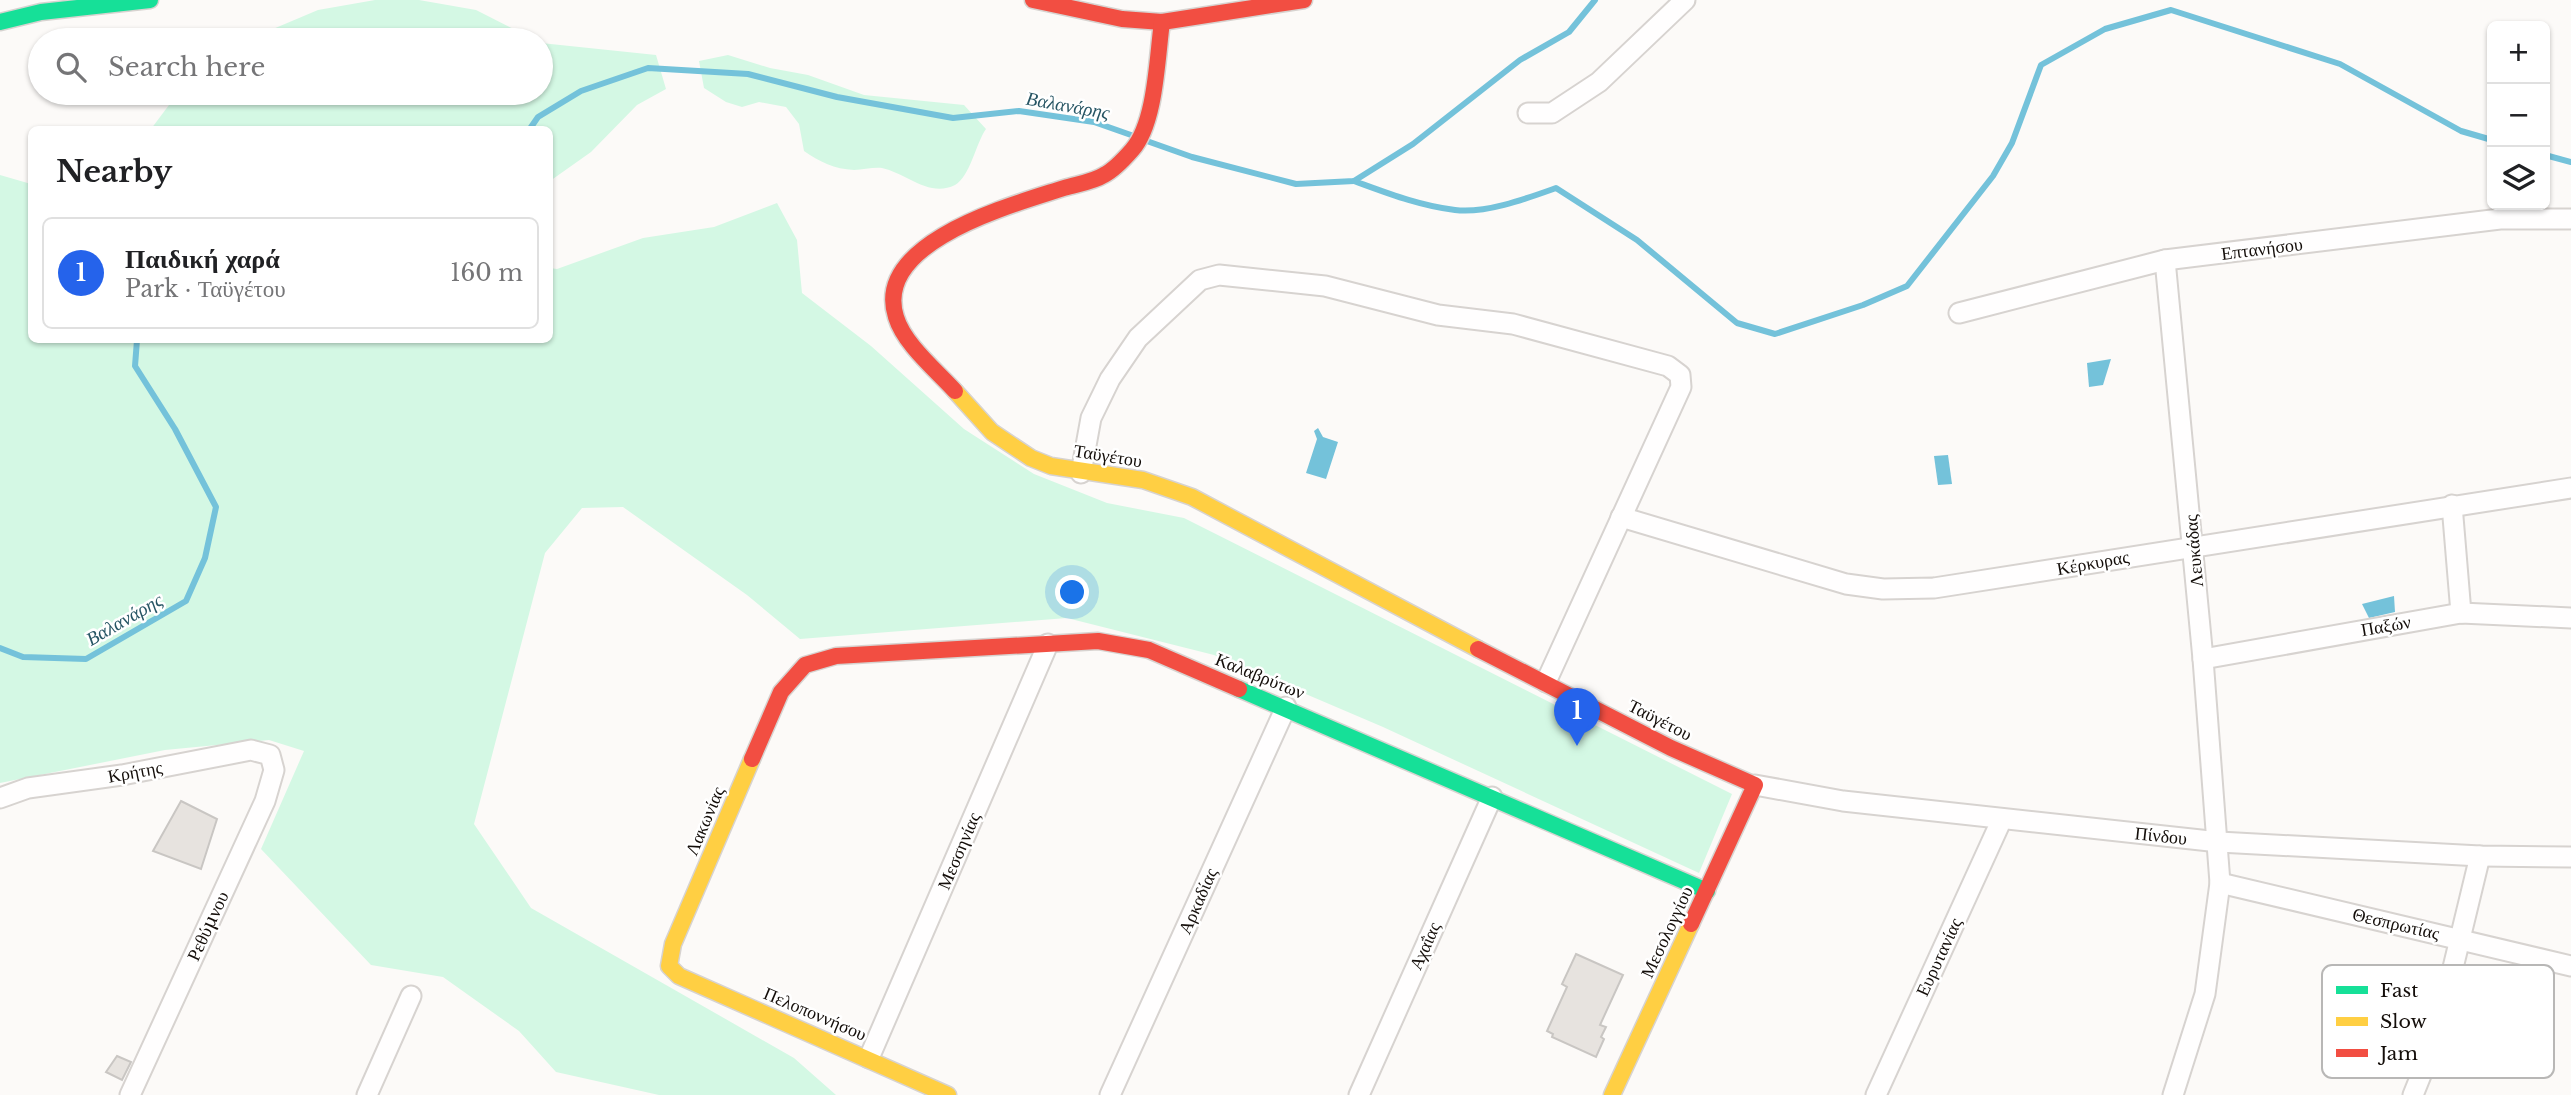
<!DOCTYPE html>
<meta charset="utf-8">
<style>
body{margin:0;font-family:"Libre Baskerville",serif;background:#f6f6f6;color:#202124}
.controls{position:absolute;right:21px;top:21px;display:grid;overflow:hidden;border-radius:10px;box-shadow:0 2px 5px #0004}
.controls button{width:63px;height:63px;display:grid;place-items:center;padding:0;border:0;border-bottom:2px solid #e0e0e0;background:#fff;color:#202124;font:35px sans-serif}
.you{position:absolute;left:1073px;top:593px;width:24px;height:24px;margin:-18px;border:5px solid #fff;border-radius:50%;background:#1a73e8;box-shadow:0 0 0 10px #1a73e833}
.badge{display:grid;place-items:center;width:46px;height:46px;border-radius:50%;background:#2563eb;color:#fff;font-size:23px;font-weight:700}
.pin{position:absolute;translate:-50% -58px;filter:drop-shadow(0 2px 4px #0008)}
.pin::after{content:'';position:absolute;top:37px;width:24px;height:21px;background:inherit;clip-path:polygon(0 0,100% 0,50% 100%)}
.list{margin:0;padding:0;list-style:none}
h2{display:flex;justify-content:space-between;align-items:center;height:91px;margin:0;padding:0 28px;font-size:30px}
h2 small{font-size:23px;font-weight:400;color:#757577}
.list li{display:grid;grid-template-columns:46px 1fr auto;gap:21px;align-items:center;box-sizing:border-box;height:112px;margin:0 14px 14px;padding:0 14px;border:2px solid #e0e0e0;border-radius:10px}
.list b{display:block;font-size:26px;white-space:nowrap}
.list p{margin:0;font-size:23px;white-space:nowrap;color:#757577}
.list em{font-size:23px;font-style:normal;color:#757577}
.icon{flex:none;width:38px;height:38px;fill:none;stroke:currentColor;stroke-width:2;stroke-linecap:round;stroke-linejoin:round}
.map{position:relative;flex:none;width:2571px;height:1095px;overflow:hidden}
.search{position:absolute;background:#fff;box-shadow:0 2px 5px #0004;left:28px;top:28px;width:525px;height:77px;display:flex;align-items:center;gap:18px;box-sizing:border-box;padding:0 24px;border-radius:38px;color:#757577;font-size:26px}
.panel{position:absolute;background:#fff;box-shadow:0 2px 5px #0004;left:28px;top:126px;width:525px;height:217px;border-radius:10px}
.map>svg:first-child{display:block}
</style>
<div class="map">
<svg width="2571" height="1095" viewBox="0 0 2571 1095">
<rect width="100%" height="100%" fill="#fcfaf8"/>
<g fill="#d4f8e4">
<path d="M 375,0 L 419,0 L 476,10 L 535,40 L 247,40 L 318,10 Z"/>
<path d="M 541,43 L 656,55 L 666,89 L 637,105 L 591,152 L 550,181 L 550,130 L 151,129 L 178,93 L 541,93 Z"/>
<path d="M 728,55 L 770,68 L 808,75 L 864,95 L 964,105 L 986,129 C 976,143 970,177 955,185 C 929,198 906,173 882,168 C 873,167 863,170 854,170 C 834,169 820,162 804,151 L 799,124 L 786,107 L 759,102 L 742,107 L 726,102 L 704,88 L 699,61 Z"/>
<path d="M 0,175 L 31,184 L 32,340 L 550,340 L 550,268 L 557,269 L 643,238 L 714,227 L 777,203 L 797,240 L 802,293 L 871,346 L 964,429 L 1034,474 L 1107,503 L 1184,518 L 1732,794 L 1699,873 L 1383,727 L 1214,655 L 1067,618 L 800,639 L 747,595 L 623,507 L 582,508 L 545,553 L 474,824 L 531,908 L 794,1058 L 836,1095 L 659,1095 L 556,1072 L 519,1031 L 443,977 L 371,965 L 261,849 L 304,751 L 269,740 L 165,750 L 0,783 Z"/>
</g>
<g fill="#74c2da">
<path d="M 2111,359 L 2103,385 L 2089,387 L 2087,363 Z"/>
<path d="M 1318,428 L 1323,437 L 1338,442 L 1326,479 L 1306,473 L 1317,439 L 1314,431 Z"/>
<path d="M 1948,455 L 1952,484 L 1938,485 L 1934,456 Z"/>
<path d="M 2394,596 L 2395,612 L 2369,618 L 2362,604 Z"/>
</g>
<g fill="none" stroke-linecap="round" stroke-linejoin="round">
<g stroke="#74c2da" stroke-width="6">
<path d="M 529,130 L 538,117 L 581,91 L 648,68 L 748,74 L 837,97 L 953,118 L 1019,111 L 1094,122 L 1131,135"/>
<path d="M 1144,140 L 1192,157 L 1296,184 L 1354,181 L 1413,144 L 1520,60 L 1569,32 L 1595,0"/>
<path d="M 2545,155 L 2571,162"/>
<path d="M 1354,181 C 1387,193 1420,206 1455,210 C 1485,214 1528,198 1556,188 L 1637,240 L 1737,323 L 1775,334 L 1863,305 L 1907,286 L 1993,176 L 2012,143 L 2041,65 L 2105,29 L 2171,10 L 2340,64 L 2461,131 L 2492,140"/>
<path d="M 0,648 L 23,657 L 86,659 L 186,601 L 205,558 L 216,507 L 175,429 L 135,366 L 137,340"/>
</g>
</g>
<g fill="#e7e3df" stroke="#c9c6c3" stroke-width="2">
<path d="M 181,801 L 217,819 L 201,869 L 153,851 Z"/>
<path d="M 1576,954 L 1623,975 L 1600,1025 L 1606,1027 L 1601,1037 L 1604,1039 L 1596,1057 L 1552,1037 L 1553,1034 L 1547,1031 L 1567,987 L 1562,984 Z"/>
<path d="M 117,1056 L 131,1062 L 122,1080 L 106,1072 Z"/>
</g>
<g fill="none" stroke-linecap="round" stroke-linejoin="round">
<g stroke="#d7d3d0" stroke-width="23">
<g id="street">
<path d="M 1528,113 L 1552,113 L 1599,82 L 1685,0"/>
<path d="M 2165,260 L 2203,659 L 2220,883 L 2205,994 L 2173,1095"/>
<path d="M 1959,313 L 2165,260 L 2500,219 L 2571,219"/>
<path d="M 1081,473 L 1091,418 L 1110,379 L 1138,338 L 1200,280 L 1219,275 L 1325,286 L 1438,315 L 1513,324 L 1668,366 L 1680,375 L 1681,387 L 1546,682"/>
<path d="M 2452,505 L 2461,613"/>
<path d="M 1621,517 L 1846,584 L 1883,589 L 1934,588 L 2571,488"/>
<path d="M 2203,659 L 2461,613 L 2571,618"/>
<path d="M 1755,785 L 1843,801 L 2219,842 L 2480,856 L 2571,857"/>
<path d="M 0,798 L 28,788 L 122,775 L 251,750 L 270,755 L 274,770 L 265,801 L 130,1095"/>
<path d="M 2220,883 L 2571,966"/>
<path d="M 869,1058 L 1048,644"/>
<path d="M 367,1095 L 411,996"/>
<path d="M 1110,1095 L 1286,707"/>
<path d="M 1359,1095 L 1492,797"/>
<path d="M 1876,1095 L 2002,819"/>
<path d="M 2413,1095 L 2436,1038 L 2480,856"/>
</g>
</g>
<g stroke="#d7d3d0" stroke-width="19">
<g id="fast">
<path d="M 0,22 L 41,12 L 150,0"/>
<path d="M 1239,689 L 1707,891"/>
</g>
</g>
<g stroke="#d7d3d0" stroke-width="19">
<g id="slow">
<path d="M 955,391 L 992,432 L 1031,458 L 1051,466 L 1143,480 L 1192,497 L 1478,649"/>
<path d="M 752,759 L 673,944 L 669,966 L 679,976 L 948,1095"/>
<path d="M 1612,1095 L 1691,924"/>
</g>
</g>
<g stroke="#d7d3d0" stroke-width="19">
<g id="jam">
<path d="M 1033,0 L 1122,19 L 1162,22 L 1304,0"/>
<path d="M 955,391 C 936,370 904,344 896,317 C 872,242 1012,205 1064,188 C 1077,184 1093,182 1104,175 C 1114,170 1125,158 1132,150 C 1156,123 1157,57 1162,22"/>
<path d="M 1478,649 L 1671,748 L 1755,785 L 1691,924"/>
<path d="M 752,759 L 781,692 L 805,665 L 836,656 L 1098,641 L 1149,650 L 1239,689"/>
</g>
</g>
<use href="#street" stroke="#fffefe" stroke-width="19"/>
<use href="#fast" stroke="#16e098" stroke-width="16"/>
<use href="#slow" stroke="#ffcf43" stroke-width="16"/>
<use href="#jam" stroke="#f24e42" stroke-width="16"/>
</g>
<g text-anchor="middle" stroke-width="5" stroke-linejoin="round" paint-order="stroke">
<g font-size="18" fill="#140e0a" stroke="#fff">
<text transform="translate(2262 249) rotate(-7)" y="6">Επτανήσου</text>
<text transform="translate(1108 456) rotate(9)" y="6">Ταϋγέτου</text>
<text transform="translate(2194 551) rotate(-95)" y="6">Λευκάδας</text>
<text transform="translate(2093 563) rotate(-10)" y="6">Κέρκυρας</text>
<text transform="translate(2386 626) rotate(-10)" y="6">Παξών</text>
<text transform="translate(1260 676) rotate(22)" y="6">Καλαβρύτων</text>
<text transform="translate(1660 720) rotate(27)" y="6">Ταϋγέτου</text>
<text transform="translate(135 772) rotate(-10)" y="6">Κρήτης</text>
<text transform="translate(705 821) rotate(-67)" y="6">Λακωνίας</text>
<text transform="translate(2161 836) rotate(6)" y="6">Πίνδου</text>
<text transform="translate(959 851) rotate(-67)" y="6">Μεσσηνίας</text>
<text transform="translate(1198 901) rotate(-66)" y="6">Αρκαδίας</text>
<text transform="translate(2396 924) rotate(13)" y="6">Θεσπρωτίας</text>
<text transform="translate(208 926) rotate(-65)" y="6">Ρεθύμνου</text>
<text transform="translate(1667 932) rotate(-65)" y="6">Μεσολογγίου</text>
<text transform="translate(1425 946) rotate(-66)" y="6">Αχαΐας</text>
<text transform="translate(1939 957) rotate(-65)" y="6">Ευρυτανίας</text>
<text transform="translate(815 1014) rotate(23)" y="6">Πελοποννήσου</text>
</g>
<g font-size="19" font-style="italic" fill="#275564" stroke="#fff">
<text transform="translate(1068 105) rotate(10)" y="7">Βαλανάρης</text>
<text transform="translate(124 619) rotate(-30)" y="7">Βαλανάρης</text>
</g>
</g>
<rect x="2322" y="965" width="232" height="113" rx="10" fill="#fff" stroke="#b8b7b6" stroke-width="2"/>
<rect x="2336" y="986" width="32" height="8" fill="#16e098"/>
<rect x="2336" y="1017" width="32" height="9" fill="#ffcf43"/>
<rect x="2336" y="1049" width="32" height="8" fill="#f24e42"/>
<g font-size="19" fill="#140e0a">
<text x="2380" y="997">Fast</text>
<text x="2380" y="1028">Slow</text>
<text x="2380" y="1060">Jam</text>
</g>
</svg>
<div class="controls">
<button>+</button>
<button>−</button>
<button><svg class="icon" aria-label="layers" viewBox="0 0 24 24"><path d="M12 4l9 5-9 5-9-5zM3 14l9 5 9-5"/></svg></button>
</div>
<div class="you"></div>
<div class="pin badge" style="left:1577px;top:746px">1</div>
<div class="search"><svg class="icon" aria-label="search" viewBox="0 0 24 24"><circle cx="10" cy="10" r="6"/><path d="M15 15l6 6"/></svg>Search here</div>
<section class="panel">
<h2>Nearby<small></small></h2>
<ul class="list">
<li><span class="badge">1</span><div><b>Παιδική χαρά</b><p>Park · Ταϋγέτου</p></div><em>160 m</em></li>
</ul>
</section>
</div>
